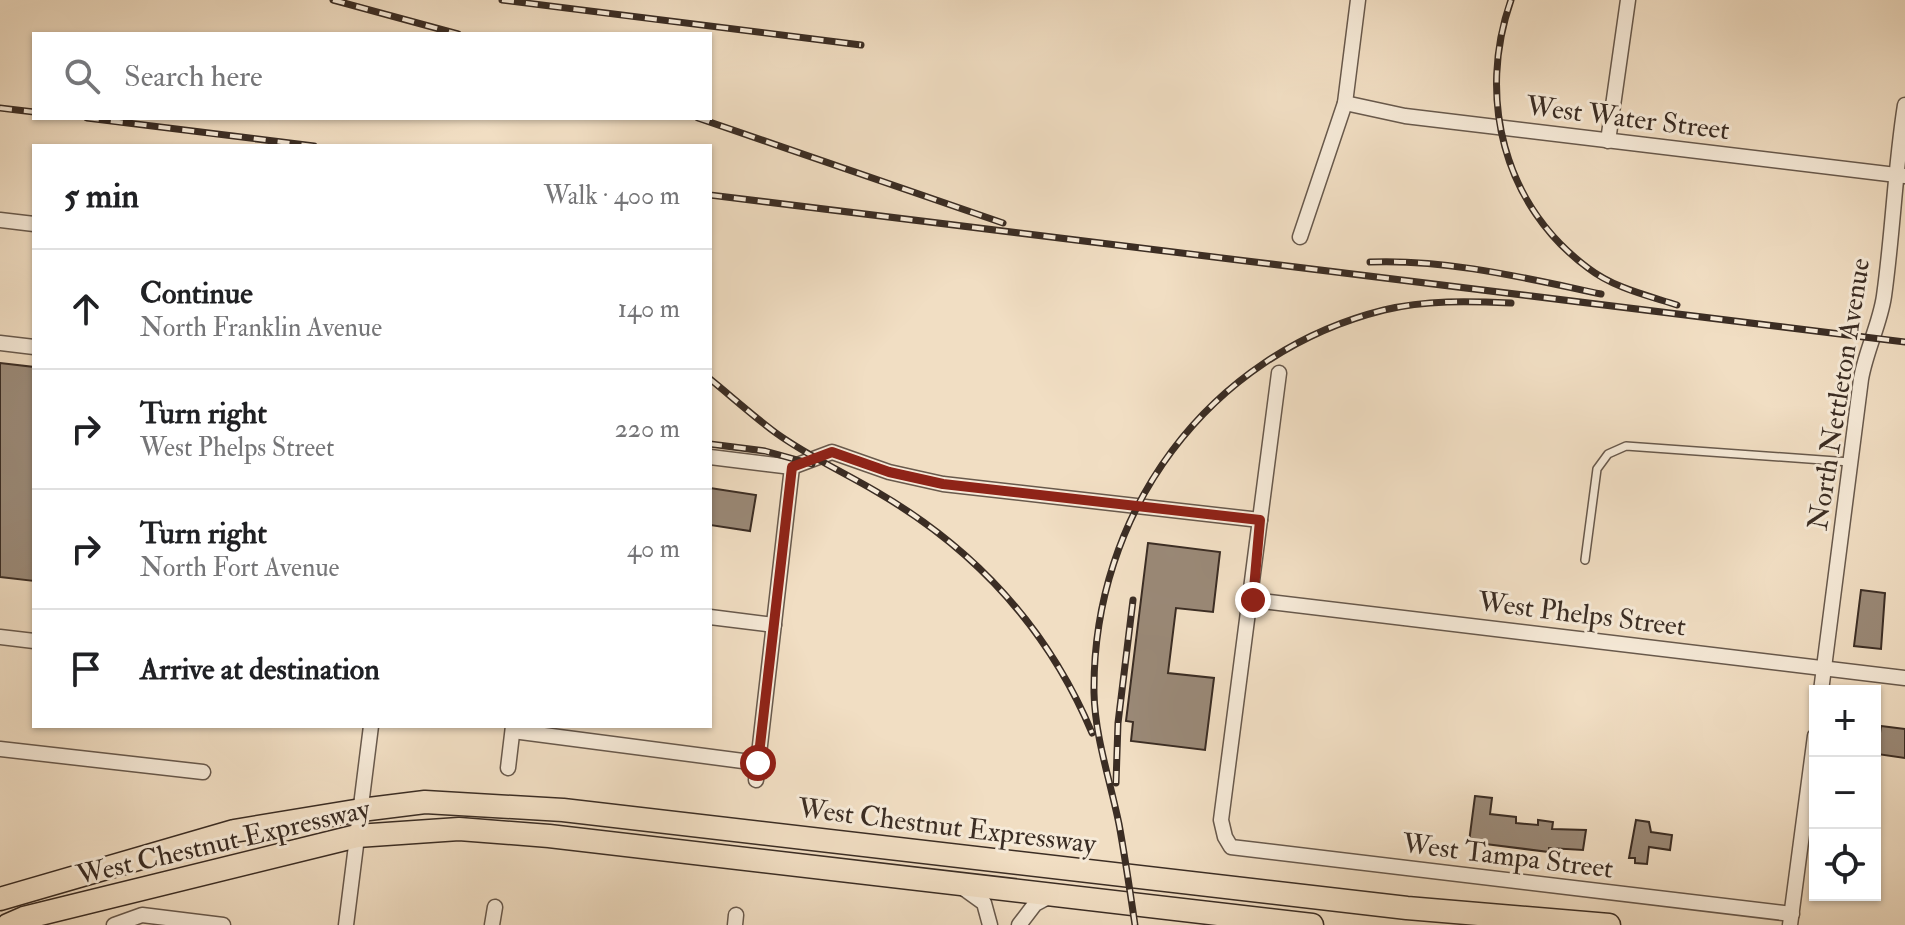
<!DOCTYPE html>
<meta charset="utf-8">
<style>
body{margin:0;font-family:"IM FELL Double Pica",serif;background:#f6f6f6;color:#202124}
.controls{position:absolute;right:24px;bottom:24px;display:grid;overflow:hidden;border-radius:0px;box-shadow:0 2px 6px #0004}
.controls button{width:72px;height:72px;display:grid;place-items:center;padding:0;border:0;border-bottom:2px solid #e0e0e0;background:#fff;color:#202124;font:40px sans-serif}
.stop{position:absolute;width:24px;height:24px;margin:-18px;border:6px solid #8f2418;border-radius:50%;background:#fff}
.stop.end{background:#8f2418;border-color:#fff;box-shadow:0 2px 8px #0008}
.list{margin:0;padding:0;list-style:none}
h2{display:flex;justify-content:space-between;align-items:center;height:104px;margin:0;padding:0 32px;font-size:34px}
h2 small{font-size:26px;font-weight:400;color:#757577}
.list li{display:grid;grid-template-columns:52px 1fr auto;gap:24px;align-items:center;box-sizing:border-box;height:120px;padding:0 32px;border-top:2px solid #e0e0e0}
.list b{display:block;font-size:30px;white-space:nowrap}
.list p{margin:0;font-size:26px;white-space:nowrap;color:#757577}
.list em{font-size:26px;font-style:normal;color:#757577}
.icon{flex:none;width:44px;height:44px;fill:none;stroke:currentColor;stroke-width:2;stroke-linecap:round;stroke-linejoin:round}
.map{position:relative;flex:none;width:1905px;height:925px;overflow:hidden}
.search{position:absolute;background:#fff;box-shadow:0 2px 6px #0004;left:32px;top:32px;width:680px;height:88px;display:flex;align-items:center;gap:20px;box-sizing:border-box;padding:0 28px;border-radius:0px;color:#757577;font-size:30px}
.panel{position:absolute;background:#fff;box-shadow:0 2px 6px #0004;left:32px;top:144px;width:680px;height:584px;border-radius:0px}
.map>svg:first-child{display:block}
</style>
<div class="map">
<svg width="1905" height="925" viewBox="0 0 1905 925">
<rect width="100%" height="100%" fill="#f1dec3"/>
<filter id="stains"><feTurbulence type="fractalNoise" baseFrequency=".0025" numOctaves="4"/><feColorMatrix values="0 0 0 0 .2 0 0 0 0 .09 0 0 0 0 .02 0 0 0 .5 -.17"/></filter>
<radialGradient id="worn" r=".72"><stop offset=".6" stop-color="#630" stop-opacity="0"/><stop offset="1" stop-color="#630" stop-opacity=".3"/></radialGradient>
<g fill="#9a8977" stroke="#3b2d24" stroke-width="2">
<path d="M 0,363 L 34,367 L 34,581 L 0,577 Z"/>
<path d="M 710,488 L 756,495 L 750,531 L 710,525 Z"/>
<path d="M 1148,543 L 1220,552 L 1213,612 L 1176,608 L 1168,673 L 1214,678 L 1205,750 L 1131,741 L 1133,722 L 1126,721 Z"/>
<path d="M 1861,590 L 1885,593 L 1881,649 L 1854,646 Z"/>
<path d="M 1881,726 L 1905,729 L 1905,758 L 1877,754 Z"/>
<path d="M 1475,796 L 1492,798 L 1490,814 L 1516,817 L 1516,823 L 1538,825 L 1538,820 L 1553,822 L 1552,829 L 1586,830 L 1583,850 L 1549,848 L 1549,852 L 1469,842 Z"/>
<path d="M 1636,820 L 1649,822 L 1651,832 L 1672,835 L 1670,850 L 1649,847 L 1647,864 L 1635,863 L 1635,858 L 1629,858 Z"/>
</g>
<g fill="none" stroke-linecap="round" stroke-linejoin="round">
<g stroke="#68594c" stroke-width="10">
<path id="service" d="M 1585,560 L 1597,469 L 1608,454 L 1626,446 L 1850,462"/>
</g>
<g stroke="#68594c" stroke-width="17">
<g id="minor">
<path d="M 1345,103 L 1405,116 L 1905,176"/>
<path d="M 1608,141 L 1628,0"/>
<path d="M 0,220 L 34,224"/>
<path d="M 1300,237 L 1345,103 L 1358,0"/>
<path d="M 0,343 L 34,347"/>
<path d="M 1279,373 L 1221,820 L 1225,837 L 1231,847 L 1792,914"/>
<path d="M 710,457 L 792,467 L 832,452 L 889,472 L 943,484 L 1260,520"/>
<path d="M 1253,600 L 1905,678"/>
<path d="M 710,617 L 774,625"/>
<path d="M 0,637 L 34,641"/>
<path d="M 1821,691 L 1861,379 C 1866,350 1880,324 1884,296 C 1893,232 1895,168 1905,105"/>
<path d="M 513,731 L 758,763"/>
<path d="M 0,749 L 203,772"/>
<path d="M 508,768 L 513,726"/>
<path d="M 756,780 L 792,467"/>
<path d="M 959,885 L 984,903 L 990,925"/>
<path d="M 114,925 L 142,915 L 223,925"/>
<path d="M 346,925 L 371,726"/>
<path d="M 492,925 L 495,907"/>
<path d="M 735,925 L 736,915"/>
<path d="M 1019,925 L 1035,904 L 1050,896"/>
<path d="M 1790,925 L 1815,736"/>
</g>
</g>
<g stroke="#3b2d24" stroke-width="25">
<g id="primary">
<path d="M 0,899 L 234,831 L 361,810 L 425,802 L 563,810 L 1407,908 L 1609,925"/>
<path d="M 8,925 L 24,918 L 357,836 L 459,829 L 549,836 L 1312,925"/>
</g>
</g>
<use href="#service" stroke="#f6ead8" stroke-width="7"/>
<use href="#minor" stroke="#f6ead8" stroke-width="14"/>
<use href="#primary" stroke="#f1dec3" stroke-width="22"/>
<g stroke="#3b2d24" stroke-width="7">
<g id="rail">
<path d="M 333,0 L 458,34"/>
<path d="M 502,0 L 861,45"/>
<path d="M 1511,0 C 1477,97 1503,205 1588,268 C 1614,288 1646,295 1677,305"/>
<path d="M 0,108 L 34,112"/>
<path d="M 87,118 L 314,146"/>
<path d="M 698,118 L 1003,223"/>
<path d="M 710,195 L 1905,342"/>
<path d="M 1370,262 C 1448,259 1525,278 1601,294"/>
<path d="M 710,379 C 732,397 753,416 776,433 C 808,456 843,472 877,492 C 975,549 1048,628 1092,733"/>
<path d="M 710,444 L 765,451 L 812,464"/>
<path d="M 1116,783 L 1118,723 L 1133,600"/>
<path d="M 1135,925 C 1130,891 1125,857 1119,824 C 1110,780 1095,737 1094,693 C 1092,513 1208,354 1384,310 C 1426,300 1468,301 1511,303"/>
</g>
</g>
<use href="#rail" stroke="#f6ead8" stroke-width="4" stroke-dasharray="12" stroke-linecap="butt"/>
</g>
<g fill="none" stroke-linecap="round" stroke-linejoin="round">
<path stroke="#8f2418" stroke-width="10" d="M 758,763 L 792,467 L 832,452 L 889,472 L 943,484 L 1260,520 L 1253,600"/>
</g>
<g text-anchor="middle" stroke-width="6" stroke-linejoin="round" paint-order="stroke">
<g font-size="28" fill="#3b2d24" stroke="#f6ead8">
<text transform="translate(1628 117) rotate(7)" y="10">West Water Street</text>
<text transform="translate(1838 394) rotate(-81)" y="10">North Nettleton Avenue</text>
<text transform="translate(1582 613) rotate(7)" y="10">West Phelps Street</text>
<text transform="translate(947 825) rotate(7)" y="10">West Chestnut Expressway</text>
<text transform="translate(223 841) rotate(-13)" y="10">West Chestnut Expressway</text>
<text transform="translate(1508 855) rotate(7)" y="10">West Tampa Street</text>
</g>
</g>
<rect width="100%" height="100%" filter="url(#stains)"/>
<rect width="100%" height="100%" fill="url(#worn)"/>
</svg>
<div class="controls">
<button>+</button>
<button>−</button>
<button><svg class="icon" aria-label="locate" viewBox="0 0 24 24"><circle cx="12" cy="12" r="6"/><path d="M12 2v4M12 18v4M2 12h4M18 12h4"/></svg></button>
</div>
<div class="stop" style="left:758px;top:763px"></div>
<div class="stop end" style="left:1253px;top:600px"></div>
<div class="search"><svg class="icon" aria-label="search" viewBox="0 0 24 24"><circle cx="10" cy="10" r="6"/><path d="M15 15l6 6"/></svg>Search here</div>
<section class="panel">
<h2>5 min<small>Walk · 400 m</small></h2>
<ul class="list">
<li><svg class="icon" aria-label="ahead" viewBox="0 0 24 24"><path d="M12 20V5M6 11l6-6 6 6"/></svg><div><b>Continue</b><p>North Franklin Avenue</p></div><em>140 m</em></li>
<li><svg class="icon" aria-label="right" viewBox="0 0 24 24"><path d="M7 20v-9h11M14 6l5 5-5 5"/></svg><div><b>Turn right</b><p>West Phelps Street</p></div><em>220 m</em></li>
<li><svg class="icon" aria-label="right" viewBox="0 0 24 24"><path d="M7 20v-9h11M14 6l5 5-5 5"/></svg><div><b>Turn right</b><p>North Fort Avenue</p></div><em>40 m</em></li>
<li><svg class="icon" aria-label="arrive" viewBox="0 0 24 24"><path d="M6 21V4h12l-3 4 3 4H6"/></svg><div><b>Arrive at destination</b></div></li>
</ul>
</section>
</div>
